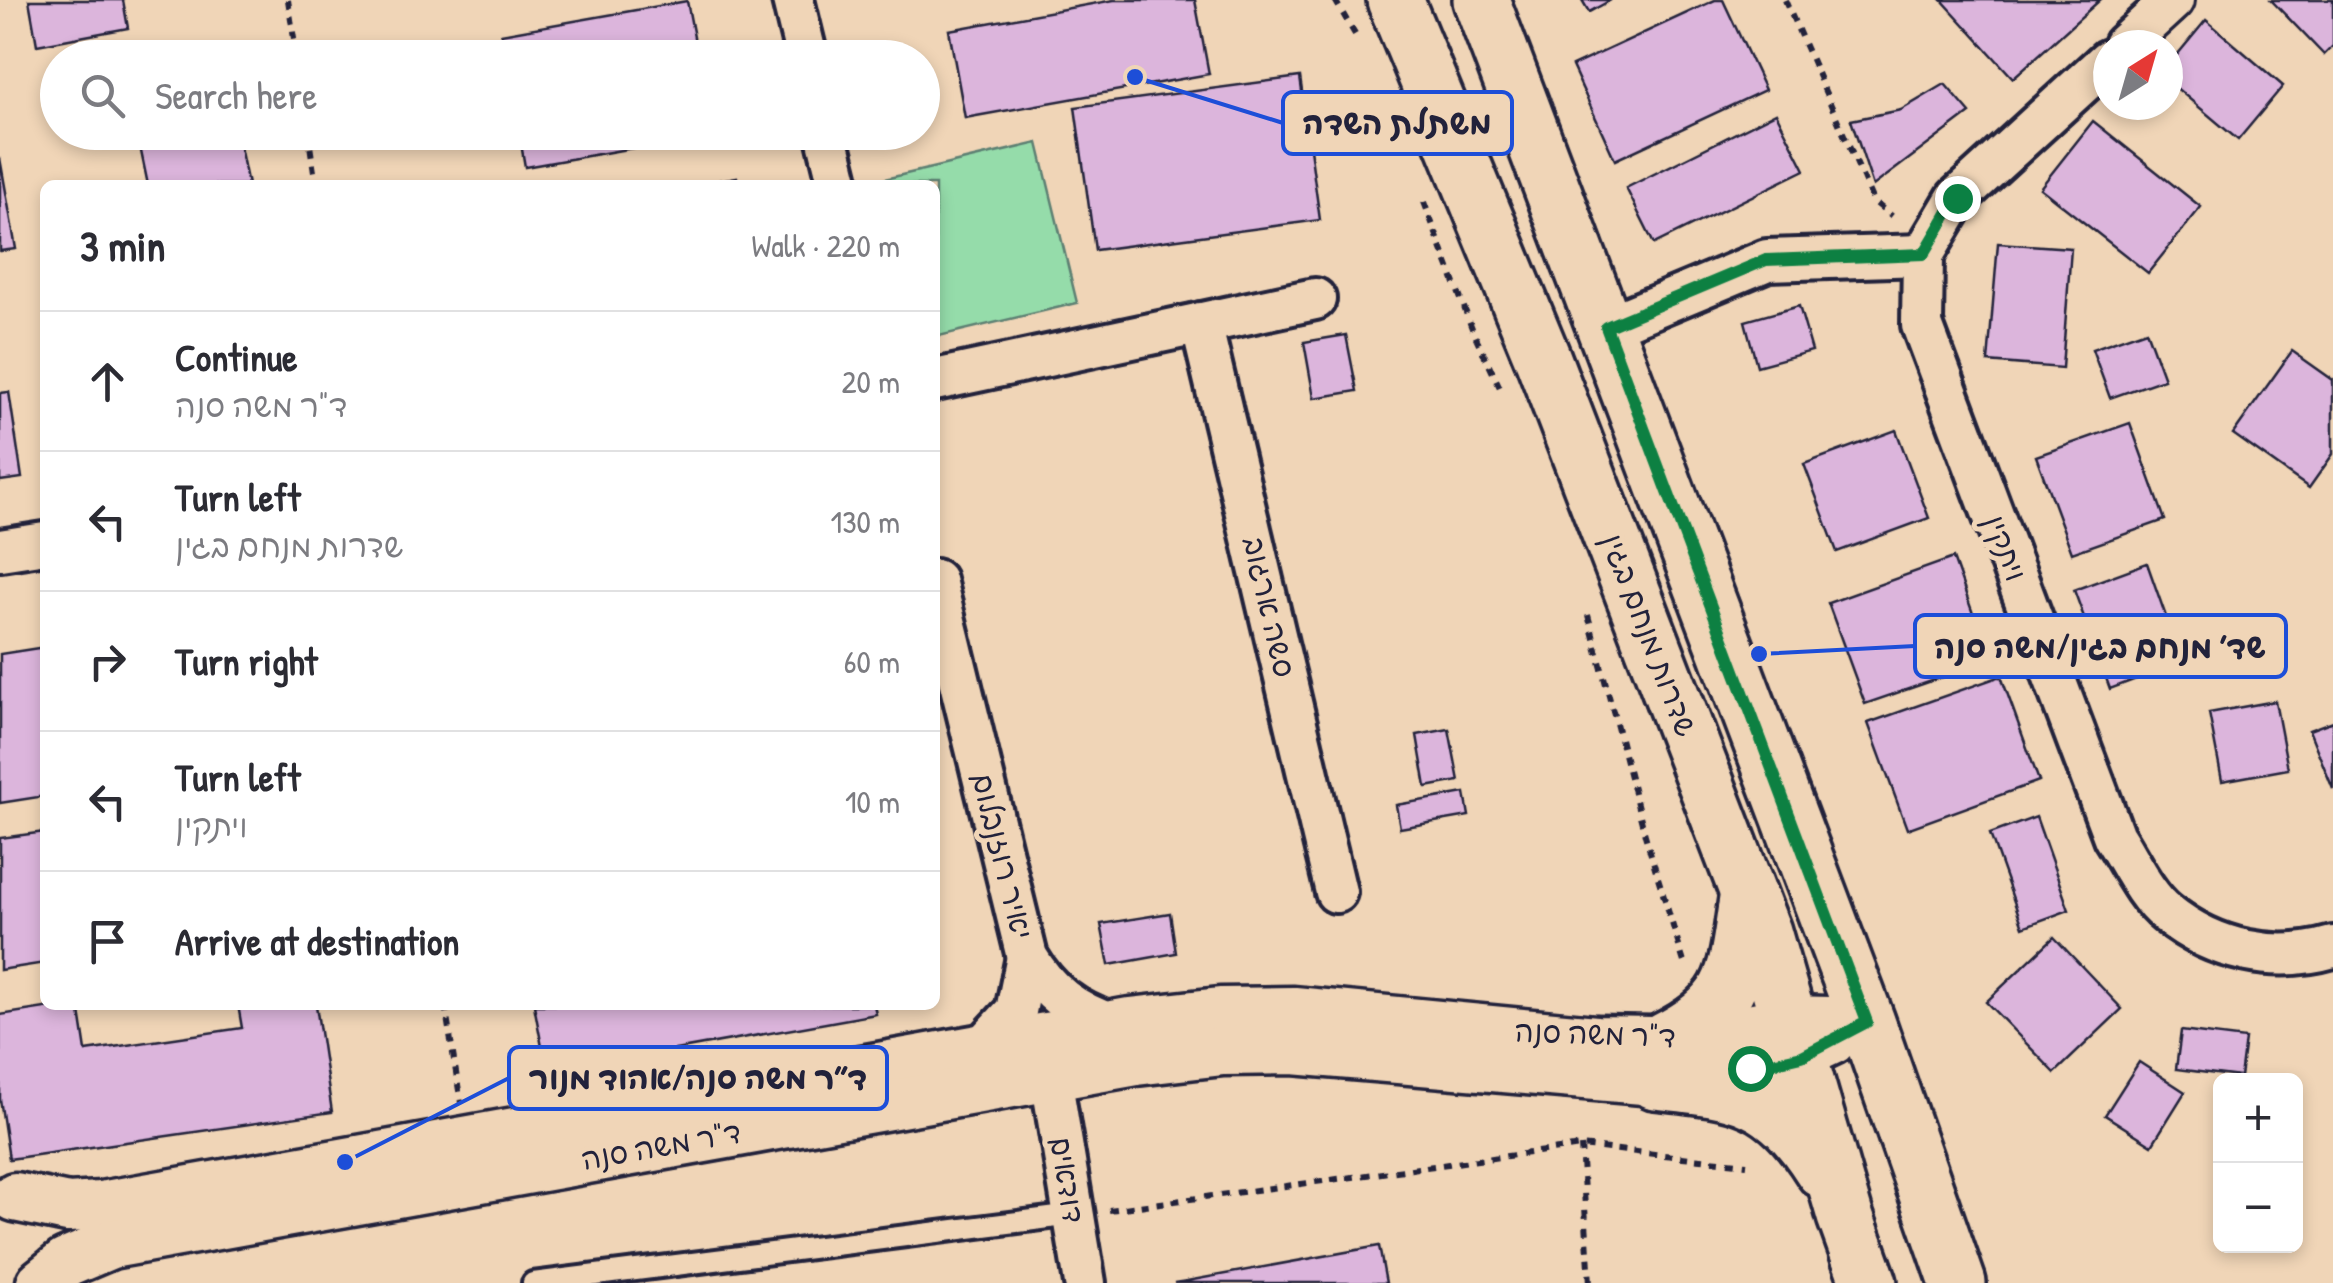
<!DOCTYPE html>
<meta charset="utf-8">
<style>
body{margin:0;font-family:"Patrick Hand","Playpen Sans Hebrew",sans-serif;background:#f7f7f7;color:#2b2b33}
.controls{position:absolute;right:30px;bottom:30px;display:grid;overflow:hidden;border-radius:15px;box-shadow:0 5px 15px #0003}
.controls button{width:90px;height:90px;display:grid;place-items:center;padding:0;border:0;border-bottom:2px solid #e1e1e2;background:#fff;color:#2b2b33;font:50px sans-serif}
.compass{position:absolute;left:2093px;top:30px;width:90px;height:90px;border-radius:50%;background:#fff;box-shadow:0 5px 15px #0003;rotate:37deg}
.stop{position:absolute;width:30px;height:30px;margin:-22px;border:8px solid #0b8043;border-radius:50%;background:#fff}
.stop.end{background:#0b8043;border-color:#fff;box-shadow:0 2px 10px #0008}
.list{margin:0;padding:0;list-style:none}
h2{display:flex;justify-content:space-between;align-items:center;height:130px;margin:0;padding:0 40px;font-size:42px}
h2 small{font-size:32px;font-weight:400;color:#7c7c81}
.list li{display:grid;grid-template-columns:65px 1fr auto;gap:30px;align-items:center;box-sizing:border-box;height:140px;padding:0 40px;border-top:2px solid #e1e1e2}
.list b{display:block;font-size:38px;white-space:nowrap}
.list p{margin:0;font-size:32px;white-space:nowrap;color:#7c7c81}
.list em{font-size:32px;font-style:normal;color:#7c7c81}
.icon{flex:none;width:55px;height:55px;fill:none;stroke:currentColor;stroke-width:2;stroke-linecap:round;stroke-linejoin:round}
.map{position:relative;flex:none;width:2333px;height:1283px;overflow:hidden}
.search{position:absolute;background:#fff;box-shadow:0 5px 15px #0003;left:40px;top:40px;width:900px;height:110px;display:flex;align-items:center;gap:25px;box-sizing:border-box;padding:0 35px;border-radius:55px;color:#7c7c81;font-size:38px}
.panel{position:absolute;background:#fff;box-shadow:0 5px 15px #0003;left:40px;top:180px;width:900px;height:830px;border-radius:15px}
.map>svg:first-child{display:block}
</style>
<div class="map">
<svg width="2333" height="1283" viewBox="0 0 2333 1283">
<rect width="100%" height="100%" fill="#f0d5b7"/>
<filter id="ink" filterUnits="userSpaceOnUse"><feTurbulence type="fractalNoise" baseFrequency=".01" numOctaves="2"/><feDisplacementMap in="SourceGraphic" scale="20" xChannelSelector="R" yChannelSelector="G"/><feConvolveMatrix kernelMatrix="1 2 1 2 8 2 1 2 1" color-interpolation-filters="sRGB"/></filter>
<g filter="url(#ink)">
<path fill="#95dcaa" stroke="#5c7f72" stroke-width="2.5" d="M 1038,143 L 1077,303 L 935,337 L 935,185 L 859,185 Z"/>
<g fill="#dcb5dc" stroke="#22223b" stroke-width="2.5">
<path d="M 29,0 L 123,0 L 128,28 L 37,45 Z"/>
<path d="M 1114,0 L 1195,0 L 1209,74 L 965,118 L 949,30 Z"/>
<path d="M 1582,0 L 1611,0 L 1589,12 Z"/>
<path d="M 1715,0 L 1723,0 L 1765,90 L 1615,160 L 1572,66 Z"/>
<path d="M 1942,0 L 2100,0 L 2013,78 Z"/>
<path d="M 2271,0 L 2333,0 L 2333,46 L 2324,55 Z"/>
<path d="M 687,1 L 698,58 L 505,58 L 501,34 Z"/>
<path d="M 2206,20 L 2283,86 L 2238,140 L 2168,81 L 2168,66 Z"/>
<path d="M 1300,77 L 1320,220 L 1095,250 L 1075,107 Z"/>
<path d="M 1945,84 L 1970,113 L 1873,186 L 1851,120 L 1901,110 Z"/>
<path d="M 1776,113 L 1805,170 L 1654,244 L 1626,188 Z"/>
<path d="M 2093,121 L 2201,207 L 2148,273 L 2040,188 Z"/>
<path d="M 137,132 L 237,132 L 248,185 L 148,185 Z"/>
<path d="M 519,132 L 711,132 L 712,134 L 525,167 Z"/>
<path d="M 0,158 L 16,249 L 0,251 Z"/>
<path d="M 737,177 L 739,185 L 691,185 Z"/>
<path d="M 1998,243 L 2071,248 L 2062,368 L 1988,362 Z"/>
<path d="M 1799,306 L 1812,351 L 1757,366 L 1745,321 Z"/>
<path d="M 2146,330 L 2164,379 L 2110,398 L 2092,349 Z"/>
<path d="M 1346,335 L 1357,391 L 1314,398 L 1304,342 Z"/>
<path d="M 2292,351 L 2333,380 L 2333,454 L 2309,488 L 2233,434 Z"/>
<path d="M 9,392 L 22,478 L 0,481 L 0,393 Z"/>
<path d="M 2130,423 L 2165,520 L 2072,553 L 2036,456 Z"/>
<path d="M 1896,430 L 1929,518 L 1837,552 L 1804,464 Z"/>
<path d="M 1953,558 L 1990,661 L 1865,704 L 1828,603 Z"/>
<path d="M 2147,563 L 2182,662 L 2110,689 L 2074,590 Z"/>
<path d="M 45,647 L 45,796 L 0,803 L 0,654 Z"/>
<path d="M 2001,676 L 2039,781 L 1907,829 L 1868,723 Z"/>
<path d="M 2275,701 L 2288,769 L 2222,781 L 2209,713 Z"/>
<path d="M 2333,721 L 2333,789 L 2309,730 Z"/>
<path d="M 1449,729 L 1459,781 L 1426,787 L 1417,735 Z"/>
<path d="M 1465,793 L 1469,816 L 1400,828 L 1396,805 Z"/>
<path d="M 2036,817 L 2069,910 L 2023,927 L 1990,834 Z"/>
<path d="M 45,832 L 45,963 L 0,970 L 0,838 Z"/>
<path d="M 1170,913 L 1176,953 L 1109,965 L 1101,924 Z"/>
<path d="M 2054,937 L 2122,1009 L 2055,1073 L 1986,1002 Z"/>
<path d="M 64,1005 L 79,1005 L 86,1051 L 242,1028 L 238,1005 L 316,1005 L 332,1112 L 9,1159 L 0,1099 L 0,1015 Z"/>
<path d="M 534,1005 L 874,1005 L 876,1014 L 547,1073 Z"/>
<path d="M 2181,1031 L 2245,1039 L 2240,1077 L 2176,1069 Z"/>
<path d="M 2139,1062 L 2185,1092 L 2152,1145 L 2105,1115 Z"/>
<path d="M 1379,1246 L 1386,1283 L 1174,1283 L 1187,1281 Z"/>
</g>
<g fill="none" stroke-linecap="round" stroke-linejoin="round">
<g stroke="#22223b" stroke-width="28">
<path id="service" d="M 533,1283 L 1073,1215"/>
</g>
<g stroke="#22223b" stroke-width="48">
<g id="minor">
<path d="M 793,0 L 807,58"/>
<path d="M 2124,45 L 2173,0"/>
<path d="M 2108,60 L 1957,198 L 1923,255 L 1922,325 L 2114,837 C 2129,860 2145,896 2167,913 C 2214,951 2275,964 2333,947"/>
<path d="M 826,132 L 839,185"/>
<path d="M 1201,323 L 1336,892"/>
<path d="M 1606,327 L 1767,260 L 1923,255"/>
<path d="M 935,380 L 1315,299"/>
<path d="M 0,550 L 45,543"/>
<path d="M 935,580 L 1027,957 C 1049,994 1073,1011 1113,1025"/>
<path d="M 981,1049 L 1016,1011 L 1027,957"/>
<path d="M 1051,1077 L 1085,1283"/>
</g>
</g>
<g stroke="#22223b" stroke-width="55">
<g id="tertiary">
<path d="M 15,1197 L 68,1208 L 101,1206 L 1130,1022 L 1220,1012 L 1294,1011 L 1596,1040 L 1653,1041 L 1707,1036 L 1790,1020 L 1867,1022"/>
<path d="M 41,1283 L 66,1263 L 111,1244 L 1136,1061 L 1223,1051 L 1293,1050 L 1655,1081 C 1716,1075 1778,1068 1832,1040"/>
</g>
</g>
<g stroke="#22223b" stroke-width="62">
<g id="secondary">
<path d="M 1395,0 L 1543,359 L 1763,932 L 1845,1216 L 1869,1283"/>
<path d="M 1481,0 L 1867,1022 L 1958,1283"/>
<path d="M 1666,1040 C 1738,1004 1736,972 1747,899"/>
<path d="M 1655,1081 C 1741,1090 1774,1093 1823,1170"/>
</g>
</g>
<g stroke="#22223b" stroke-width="6" stroke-dasharray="8 8" stroke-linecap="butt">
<path d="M 288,0 L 297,58"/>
<path d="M 1335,0 L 1357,38"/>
<path d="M 1785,0 L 1873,201 L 1892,216"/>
<path d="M 308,132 L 316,185"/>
<path d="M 1424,202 L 1473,331 L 1503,394"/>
<path d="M 1588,615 L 1645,835 L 1686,969"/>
<path d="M 445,1005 L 461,1103"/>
<path d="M 1581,1146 L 1590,1283"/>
<path d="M 1109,1210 L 1581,1146 L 1747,1164"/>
</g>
<use href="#service" stroke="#f0d5b7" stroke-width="20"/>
<use href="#minor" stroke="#f0d5b7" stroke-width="40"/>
<use href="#tertiary" stroke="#f0d5b7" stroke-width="48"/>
<use href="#secondary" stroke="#f0d5b7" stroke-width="55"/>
</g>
</g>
<g fill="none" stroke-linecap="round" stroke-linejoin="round" filter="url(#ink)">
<path stroke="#0b8043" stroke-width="12" d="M 1750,1068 L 1802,1056 L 1867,1022 L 1606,327 L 1766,260 L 1924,254 L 1957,198"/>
</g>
<g text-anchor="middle" stroke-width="10" stroke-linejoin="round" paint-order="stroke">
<g font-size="30" fill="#22223b" stroke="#f0d5b7">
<text transform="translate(2005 548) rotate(69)" y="10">ויתקין</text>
<text transform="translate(1269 607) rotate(77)" y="10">סשה ארגוב</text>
<text transform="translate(1649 635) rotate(69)" y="10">שדרות מנחם בגין</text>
<text transform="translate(1002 856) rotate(76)" y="10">יאיר רוזנבלום</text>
<text transform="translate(1595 1034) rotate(2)" y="10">ד"ר משה סנה</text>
<text transform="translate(661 1146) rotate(-10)" y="10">ד"ר משה סנה</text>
<text transform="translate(1067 1180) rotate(81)" y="10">דודאים</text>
</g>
</g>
<path fill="none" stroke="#1d4ed8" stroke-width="4" d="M1135 77L1283 123M1759 654L1915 646M345 1162L509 1078"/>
<g fill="#1d4ed8" stroke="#f0d5b7" stroke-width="4">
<circle cx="1135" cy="77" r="10"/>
<circle cx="1759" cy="654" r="10"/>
<circle cx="345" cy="1162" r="10"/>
</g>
<g fill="#f0d5b7" stroke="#1d4ed8" stroke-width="4">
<rect x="1283" y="92" width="229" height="62" rx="10"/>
<rect x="1915" y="615" width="371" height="62" rx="10"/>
<rect x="509" y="1047" width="378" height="62" rx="10"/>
</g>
<g font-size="32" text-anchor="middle" font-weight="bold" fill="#22223b">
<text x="1397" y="134">משתלת השדה</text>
<text x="2100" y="658">שד׳ מנחם בגין/משה סנה</text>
<text x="698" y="1089">ד״ר משה סנה/אהוד מנור</text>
</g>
</svg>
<div class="controls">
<button>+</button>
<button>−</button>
</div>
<svg class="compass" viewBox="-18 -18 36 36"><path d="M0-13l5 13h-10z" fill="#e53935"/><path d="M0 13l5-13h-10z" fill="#7c7c81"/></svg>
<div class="stop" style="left:1750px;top:1068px"></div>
<div class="stop end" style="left:1957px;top:198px"></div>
<div class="search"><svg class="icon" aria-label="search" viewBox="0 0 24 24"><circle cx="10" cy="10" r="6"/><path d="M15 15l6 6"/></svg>Search here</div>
<section class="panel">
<h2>3 min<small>Walk · 220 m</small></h2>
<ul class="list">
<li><svg class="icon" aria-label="ahead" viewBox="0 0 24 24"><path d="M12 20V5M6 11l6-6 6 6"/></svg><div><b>Continue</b><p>ד&quot;ר משה סנה</p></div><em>20 m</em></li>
<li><svg class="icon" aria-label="left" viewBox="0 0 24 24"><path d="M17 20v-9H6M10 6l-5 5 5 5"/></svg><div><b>Turn left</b><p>שדרות מנחם בגין</p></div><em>130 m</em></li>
<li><svg class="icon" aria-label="right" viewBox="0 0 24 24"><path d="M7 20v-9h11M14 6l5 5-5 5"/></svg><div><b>Turn right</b></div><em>60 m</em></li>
<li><svg class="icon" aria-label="left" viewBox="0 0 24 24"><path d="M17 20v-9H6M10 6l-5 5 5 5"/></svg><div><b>Turn left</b><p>ויתקין</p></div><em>10 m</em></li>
<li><svg class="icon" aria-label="arrive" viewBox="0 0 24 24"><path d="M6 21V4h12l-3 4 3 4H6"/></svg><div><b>Arrive at destination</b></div></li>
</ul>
</section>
</div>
